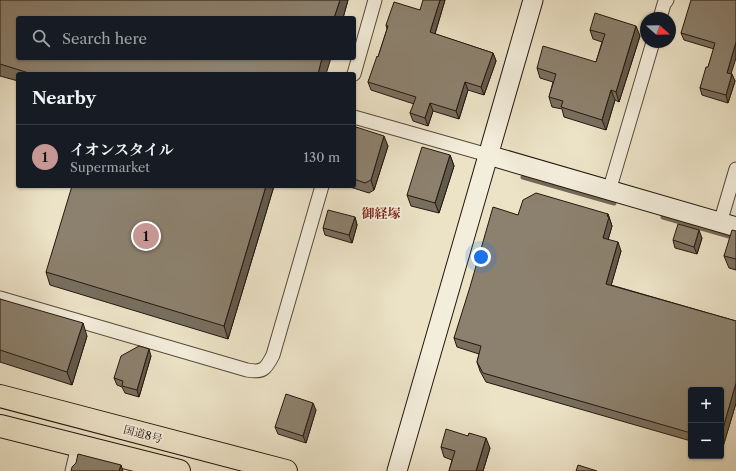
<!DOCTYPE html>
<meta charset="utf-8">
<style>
body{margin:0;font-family:"Libre Caslon Text","Noto Serif JP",serif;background:#242831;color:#f1f3f6}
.controls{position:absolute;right:12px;bottom:12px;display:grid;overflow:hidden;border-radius:4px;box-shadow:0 1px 3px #0004}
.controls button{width:36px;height:36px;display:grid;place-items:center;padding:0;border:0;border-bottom:1px solid #363941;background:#171b24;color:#f1f3f6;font:20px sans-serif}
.compass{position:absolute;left:640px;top:12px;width:36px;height:36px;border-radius:50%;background:#171b24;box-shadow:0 1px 3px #0004;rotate:110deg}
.you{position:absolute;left:481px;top:257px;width:14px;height:14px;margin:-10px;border:3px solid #fff;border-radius:50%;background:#1a73e8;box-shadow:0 0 0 6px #1a73e833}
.badge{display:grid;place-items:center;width:26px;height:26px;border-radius:50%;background:#c59692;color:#111;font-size:13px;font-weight:700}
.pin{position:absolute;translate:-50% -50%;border:2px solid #fff;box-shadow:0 1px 4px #0006}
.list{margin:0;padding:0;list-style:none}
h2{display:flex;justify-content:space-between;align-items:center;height:52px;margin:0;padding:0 16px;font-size:17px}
h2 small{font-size:13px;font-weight:400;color:#9ea1a6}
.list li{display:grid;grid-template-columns:26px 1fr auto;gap:12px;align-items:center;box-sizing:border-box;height:64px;padding:0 16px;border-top:1px solid #363941}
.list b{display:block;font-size:15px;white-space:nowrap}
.list p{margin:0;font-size:13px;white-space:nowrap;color:#9ea1a6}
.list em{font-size:13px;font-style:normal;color:#9ea1a6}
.icon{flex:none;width:22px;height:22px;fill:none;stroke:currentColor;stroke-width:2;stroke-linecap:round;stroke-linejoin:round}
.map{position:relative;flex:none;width:736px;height:471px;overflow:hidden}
.search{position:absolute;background:#171b24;box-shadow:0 1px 3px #0004;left:16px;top:16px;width:340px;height:44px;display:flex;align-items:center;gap:10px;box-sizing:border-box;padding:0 14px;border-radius:4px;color:#9ea1a6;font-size:15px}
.panel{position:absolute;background:#171b24;box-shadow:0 1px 3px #0004;left:16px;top:72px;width:340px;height:116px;border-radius:4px}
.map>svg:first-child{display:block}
</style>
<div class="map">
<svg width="736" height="471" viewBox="0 0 736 471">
<rect width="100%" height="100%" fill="#ece3c7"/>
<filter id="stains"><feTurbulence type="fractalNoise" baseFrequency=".005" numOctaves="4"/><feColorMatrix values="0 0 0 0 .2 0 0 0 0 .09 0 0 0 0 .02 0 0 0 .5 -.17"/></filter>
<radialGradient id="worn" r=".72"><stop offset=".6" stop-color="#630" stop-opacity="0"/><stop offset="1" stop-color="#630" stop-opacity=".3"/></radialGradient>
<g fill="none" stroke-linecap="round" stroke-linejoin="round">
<g stroke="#746857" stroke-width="5">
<path d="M 523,177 L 614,203"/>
<path d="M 663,217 L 736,238"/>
</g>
<g stroke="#574a3c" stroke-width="15">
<g id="street">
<path d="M 660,18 L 664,4 L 667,0"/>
<path d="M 354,74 L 375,0"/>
<path d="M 354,117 L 488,155"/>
<path d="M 609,191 L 653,42"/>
<path d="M 720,223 L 736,169"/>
<path d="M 0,298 L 247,370 C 263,373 266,369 273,355 L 322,186"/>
<path d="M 72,471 L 78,446"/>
</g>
</g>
<g stroke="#25170e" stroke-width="21">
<g id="secondary">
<path d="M 488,155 L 736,227"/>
<path d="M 397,471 L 533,0"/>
</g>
</g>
<g stroke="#25170e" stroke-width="24">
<g id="highway">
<path d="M 0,396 L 286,471"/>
<path d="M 0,426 L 179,471"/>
</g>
</g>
<use href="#street" stroke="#f3eddb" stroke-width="13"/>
<use href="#secondary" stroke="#f3eddb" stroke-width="19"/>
<use href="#highway" stroke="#ece3c7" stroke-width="22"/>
</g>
<g fill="#786f5f" stroke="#25170e">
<path d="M 0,0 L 348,0 L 343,18 L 18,18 L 326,74 L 18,74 L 18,81 L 0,76 Z"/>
<path d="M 445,0 L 435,34 L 493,53 L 496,61 L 484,95 L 468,90 L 459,119 L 433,111 L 428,126 L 413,121 L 410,113 L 414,104 L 371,90 L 368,82 L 378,57 L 387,29 L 386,25 L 420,10 Z"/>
<path d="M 736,0 L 731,74 L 735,81 L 728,103 L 702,95 L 700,88 L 708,67 L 714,49 L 684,40 L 681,33 Z"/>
<path d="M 590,30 L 640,36 L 619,102 L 615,100 L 606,130 L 564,117 L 562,109 L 552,107 L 549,97 L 553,82 L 540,78 L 537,68 L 596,62 L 602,42 L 593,39 Z"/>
<path d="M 354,135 L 388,146 L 374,190 L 369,193 L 347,186 L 354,186 Z"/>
<path d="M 450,155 L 454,166 L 439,213 L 411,206 L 407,195 Z"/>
<path d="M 274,186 L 228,339 L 50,285 L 46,272 Z"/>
<path d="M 608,214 L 612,226 L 608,239 L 621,251 L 611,285 L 736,321 L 736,403 L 722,450 L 721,450 L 721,390 L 691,390 L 691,441 L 486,382 L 480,371 L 477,362 L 479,354 L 457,347 L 454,338 L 518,215 Z"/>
<path d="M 355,217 L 357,225 L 352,243 L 325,235 L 323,228 Z"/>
<path d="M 736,231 L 736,270 L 729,268 L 724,256 Z"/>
<path d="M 702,238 L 697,254 L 675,248 L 673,240 Z"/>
<path d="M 0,299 L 87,336 L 72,385 L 0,362 Z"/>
<path d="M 151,356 L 139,397 L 125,393 L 122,387 L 117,385 L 114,378 Z"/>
<path d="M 316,410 L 306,443 L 278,434 L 275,427 Z"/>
<path d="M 468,436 L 490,448 L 483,471 L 449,471 L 452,460 L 444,457 L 441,447 Z"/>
</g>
<g fill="#625a4d" stroke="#25170e">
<path d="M 340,0 L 348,0 L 343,18 L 334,18 Z"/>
<path d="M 440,0 L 445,0 L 433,40 L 430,32 Z"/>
<path d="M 636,26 L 640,36 L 619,102 L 616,92 Z"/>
<path d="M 736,42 L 736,58 L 729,80 L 727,73 Z"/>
<path d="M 493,53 L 496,61 L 484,95 L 481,87 Z"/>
<path d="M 322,58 L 331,58 L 326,74 L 318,74 Z"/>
<path d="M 732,74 L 735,81 L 728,103 L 726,95 Z"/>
<path d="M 465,82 L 468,90 L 459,119 L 456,111 Z"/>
<path d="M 611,90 L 615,100 L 606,130 L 602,120 Z"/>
<path d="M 430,103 L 433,111 L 428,126 L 425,118 Z"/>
<path d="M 384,136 L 388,146 L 374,190 L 371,180 Z"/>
<path d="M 450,155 L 454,166 L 439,213 L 435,203 Z"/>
<path d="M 266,186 L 274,186 L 228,339 L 224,326 Z"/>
<path d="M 608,214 L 612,226 L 606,247 L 603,238 Z"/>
<path d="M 355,217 L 357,225 L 352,243 L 349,235 Z"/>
<path d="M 699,230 L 702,238 L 697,254 L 694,247 Z"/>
<path d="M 618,242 L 621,251 L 609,293 L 606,284 Z"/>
<path d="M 83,323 L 87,336 L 72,385 L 67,372 Z"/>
<path d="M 149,349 L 151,356 L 139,397 L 137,390 Z"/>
<path d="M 736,383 L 736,403 L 722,450 L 721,446 L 721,435 Z"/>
<path d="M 313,403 L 316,410 L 306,443 L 303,436 Z"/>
<path d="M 486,438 L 490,448 L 483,471 L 476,471 Z"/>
<path d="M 121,465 L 123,471 L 119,471 Z"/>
</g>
<g fill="#8c816e" stroke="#25170e">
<path d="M 0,0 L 340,0 L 334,18 L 18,18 L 18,58 L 322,58 L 318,74 L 32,74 L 0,64 Z"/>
<path d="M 423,0 L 440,0 L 430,32 L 493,53 L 481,87 L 465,82 L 456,111 L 430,103 L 425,118 L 410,113 L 416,97 L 368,82 L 377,56 L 378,57 L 388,26 L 386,25 L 394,2 L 420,10 Z"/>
<path d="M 691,0 L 736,0 L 736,42 L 727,73 L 732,74 L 726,95 L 700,88 L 706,67 L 708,67 L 715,43 L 681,33 Z"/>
<path d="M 595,13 L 636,26 L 616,92 L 611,90 L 602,120 L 561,107 L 563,101 L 549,97 L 556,74 L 537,68 L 543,46 L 596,62 L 605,34 L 590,30 Z"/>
<path d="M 356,127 L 384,136 L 371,180 L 365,183 L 354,179 L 354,135 Z"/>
<path d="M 422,147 L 450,155 L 435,203 L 407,195 Z"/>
<path d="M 72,186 L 266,186 L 224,326 L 46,272 Z"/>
<path d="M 536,193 L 608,214 L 607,216 L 609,217 L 603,238 L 618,242 L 606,284 L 736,321 L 736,383 L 721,435 L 721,390 L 691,390 L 691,433 L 483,373 L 477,362 L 481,346 L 454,338 L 470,287 L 493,207 L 518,215 L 523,200 Z"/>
<path d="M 328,210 L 355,217 L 349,235 L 323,228 Z"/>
<path d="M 678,224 L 699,230 L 694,247 L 673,240 Z"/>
<path d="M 732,230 L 736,231 L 736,259 L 724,256 Z"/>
<path d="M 0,299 L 83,323 L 67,372 L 0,350 Z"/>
<path d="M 139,346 L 149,349 L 137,390 L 122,386 L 123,381 L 114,378 L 121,356 Z"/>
<path d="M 286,394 L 313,403 L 303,436 L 275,427 Z"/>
<path d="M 446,429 L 468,436 L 469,433 L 486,438 L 476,471 L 449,471 L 455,451 L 441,447 Z"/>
<path d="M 78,454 L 121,465 L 119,471 L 71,471 L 72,467 L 76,463 Z"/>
<path d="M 578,465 L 597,471 L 576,471 Z"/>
</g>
<g text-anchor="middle" stroke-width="4" stroke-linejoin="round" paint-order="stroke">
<g font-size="11" fill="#25170e" stroke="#f3eddb">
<text transform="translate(143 434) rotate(15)" y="4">国道8号</text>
</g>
<g font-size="13" font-weight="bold" fill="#7a1f14" stroke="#f3eddb">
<text x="381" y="218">御経塚</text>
</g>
</g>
<rect width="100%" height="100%" filter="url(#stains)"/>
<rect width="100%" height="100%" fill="url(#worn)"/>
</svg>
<div class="controls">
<button>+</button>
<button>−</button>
</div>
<svg class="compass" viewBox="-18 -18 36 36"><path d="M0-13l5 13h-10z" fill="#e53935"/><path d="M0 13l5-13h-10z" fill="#9ea1a6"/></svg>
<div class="you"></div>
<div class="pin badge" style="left:146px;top:236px">1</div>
<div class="search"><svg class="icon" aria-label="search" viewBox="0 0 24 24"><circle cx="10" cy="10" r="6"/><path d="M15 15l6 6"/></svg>Search here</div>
<section class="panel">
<h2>Nearby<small></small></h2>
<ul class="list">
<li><span class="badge">1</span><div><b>イオンスタイル</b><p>Supermarket</p></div><em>130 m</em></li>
</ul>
</section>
</div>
